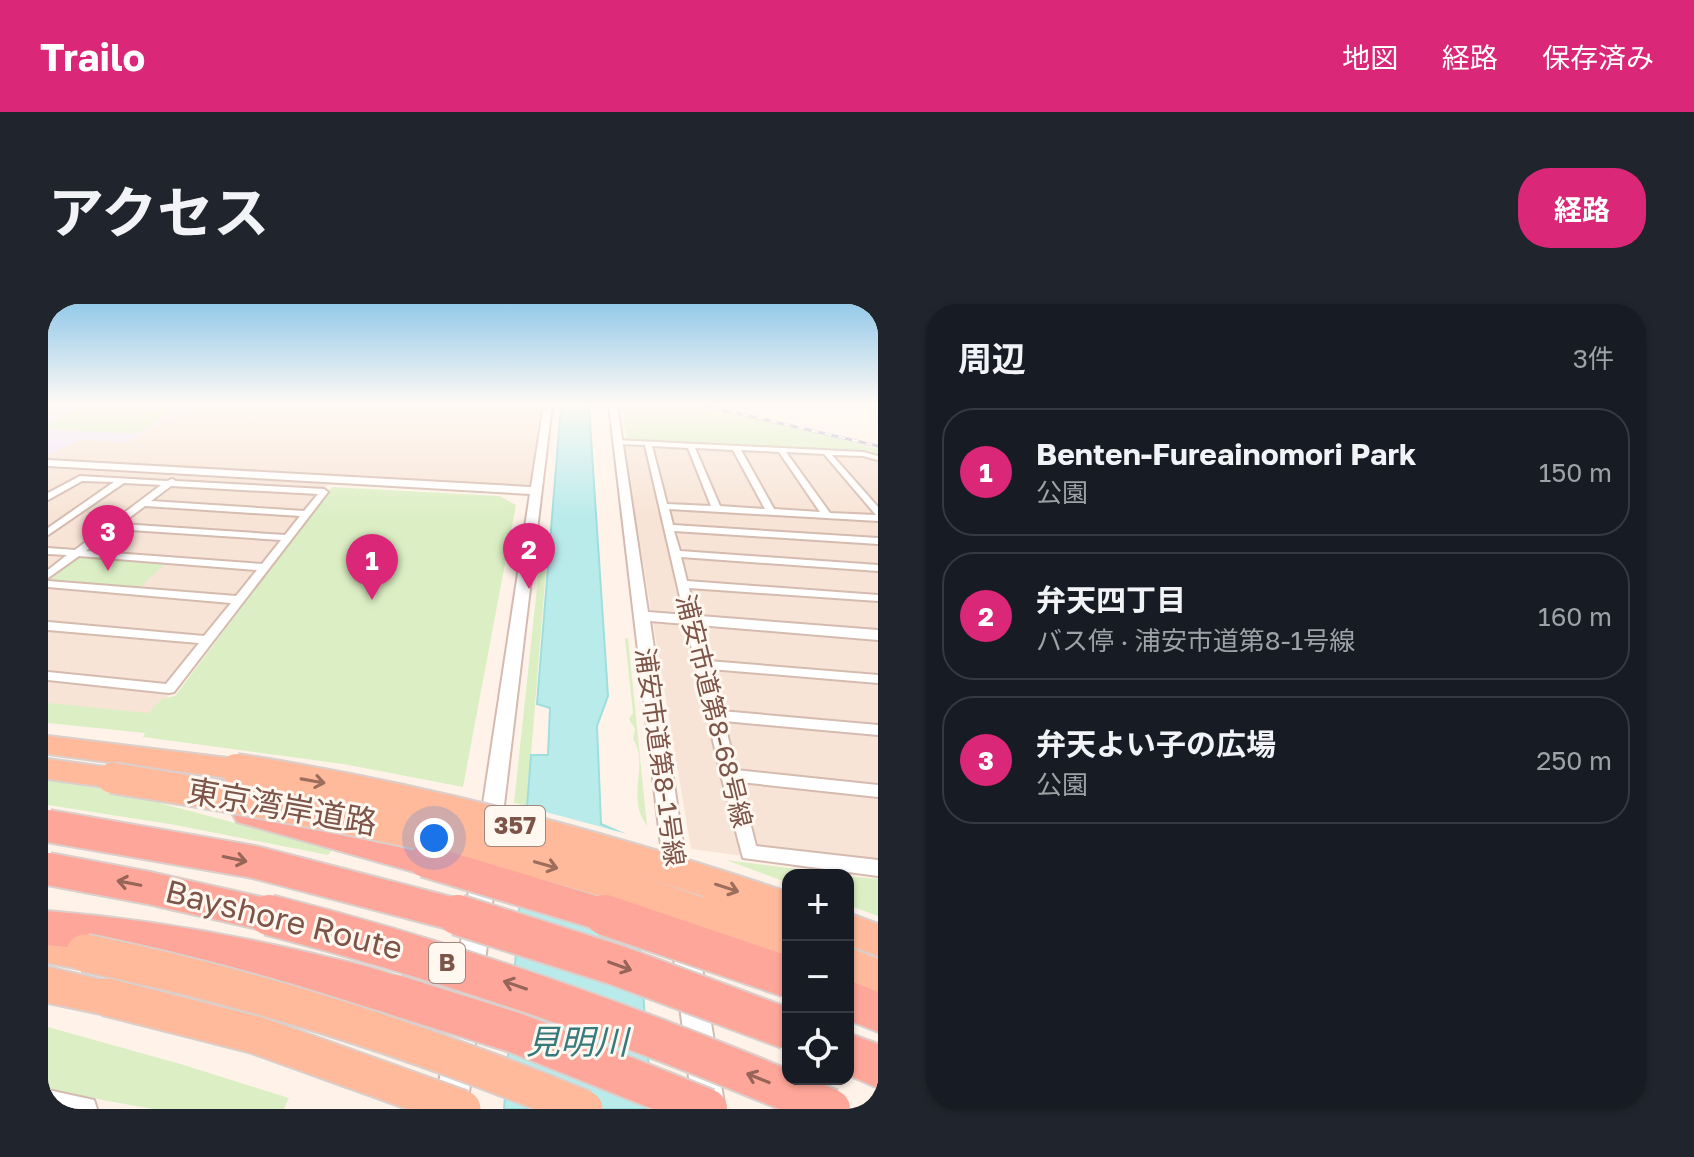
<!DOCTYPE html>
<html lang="ja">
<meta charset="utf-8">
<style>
body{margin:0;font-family:"Golos Text","Noto Sans JP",sans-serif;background:#20242c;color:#f1f3f6}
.controls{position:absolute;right:24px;bottom:24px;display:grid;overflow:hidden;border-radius:16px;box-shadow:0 2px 6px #0004}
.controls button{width:72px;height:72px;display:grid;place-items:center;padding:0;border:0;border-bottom:2px solid #363941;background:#171b24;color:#f1f3f6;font:40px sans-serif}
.you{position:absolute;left:386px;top:534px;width:28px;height:28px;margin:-20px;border:6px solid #fff;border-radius:50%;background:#1a73e8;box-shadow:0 0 0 12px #1a73e833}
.badge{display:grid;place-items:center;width:52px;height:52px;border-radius:50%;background:#db2777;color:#fff;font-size:26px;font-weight:700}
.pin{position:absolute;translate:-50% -66px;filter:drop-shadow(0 2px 4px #0008)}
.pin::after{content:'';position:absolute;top:42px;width:28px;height:24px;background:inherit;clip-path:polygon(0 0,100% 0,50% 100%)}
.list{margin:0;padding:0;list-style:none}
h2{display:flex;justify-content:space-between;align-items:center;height:104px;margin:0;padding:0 32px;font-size:34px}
h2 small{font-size:26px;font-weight:400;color:#9ea1a6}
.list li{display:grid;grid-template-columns:52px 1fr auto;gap:24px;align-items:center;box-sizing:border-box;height:128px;margin:0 16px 16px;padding:0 16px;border:2px solid #363941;border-radius:32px}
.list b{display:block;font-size:30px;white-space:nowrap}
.list p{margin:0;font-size:26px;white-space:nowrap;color:#9ea1a6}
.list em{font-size:26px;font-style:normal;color:#9ea1a6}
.icon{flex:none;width:44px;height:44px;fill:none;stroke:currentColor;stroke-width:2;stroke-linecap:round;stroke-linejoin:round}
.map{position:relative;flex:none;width:830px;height:805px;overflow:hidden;border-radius:32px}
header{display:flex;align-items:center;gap:48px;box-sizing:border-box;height:112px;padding:0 40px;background:#db2777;color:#fff}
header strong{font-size:38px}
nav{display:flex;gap:44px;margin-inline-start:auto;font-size:28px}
.intro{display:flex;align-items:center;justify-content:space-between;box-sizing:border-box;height:192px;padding:0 48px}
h1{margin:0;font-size:56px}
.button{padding:20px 36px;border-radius:32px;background:#db2777;color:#fff;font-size:28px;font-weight:700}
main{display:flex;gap:48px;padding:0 48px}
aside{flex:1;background:#171b24;border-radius:32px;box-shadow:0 2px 6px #0004}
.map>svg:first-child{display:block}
</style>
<header>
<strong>Trailo</strong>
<nav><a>地図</a><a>経路</a><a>保存済み</a></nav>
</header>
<div class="intro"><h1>アクセス</h1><a class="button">経路</a></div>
<main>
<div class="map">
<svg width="830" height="805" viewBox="0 0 830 805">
<rect width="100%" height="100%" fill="#fff3e9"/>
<g fill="#f7e4d6">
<path d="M 0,101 L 496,101 L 484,179 L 473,183 L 0,156 Z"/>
<path d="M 578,139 L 830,153 L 830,570 L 643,545 L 575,140 Z"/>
<path d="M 0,164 L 280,180 L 105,412 L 0,400 Z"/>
</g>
<path fill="#f0e5fb" d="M 0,101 L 142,101 L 81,138 L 31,136 L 0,151 Z"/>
<g fill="#dcefc4">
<path d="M 572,101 L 641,101 L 749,123 L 830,145 L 830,151 L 816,148 L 580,137 Z"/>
<path d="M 37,102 L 128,106 L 89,130 L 0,125 L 0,120 Z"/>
<path d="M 284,183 L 451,192 L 468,201 L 415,483 L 295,460 L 95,433 L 97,429 L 0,419 L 0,399 L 100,409 L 114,395 L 127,392 Z"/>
<path d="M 33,253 L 118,259 L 90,285 L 1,278 L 26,254 Z"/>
<path d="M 491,264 L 498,265 L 479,502 L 466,499 Z"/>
<path d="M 580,334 L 599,522 C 577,493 602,460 585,435 L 587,425 L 581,415 L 585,409 L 577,335 Z"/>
<path d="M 0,476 L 63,486 L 285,545 L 280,551 L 127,521 L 0,501 Z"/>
<path d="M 678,556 L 795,571 L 740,571 L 740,579 Z"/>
<path d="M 800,572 L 830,575 L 830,612 L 800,601 Z"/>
<path d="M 0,723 L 136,761 L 241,794 L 236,805 L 104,805 L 0,786 Z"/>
</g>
<path fill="#baebeb" stroke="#9fdede" stroke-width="2" d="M 513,101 L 549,101 L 541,104 L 560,392 L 549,422 L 553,520 L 583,533 L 604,805 L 456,805 L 483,451 L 500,451 L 502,404 L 489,400 Z"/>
<path fill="#fff3e9" d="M 475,502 L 587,532 L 590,567 L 473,535 Z"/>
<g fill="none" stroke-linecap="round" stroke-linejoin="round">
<g stroke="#d5bbaf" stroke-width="4">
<g id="minor">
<path d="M 567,136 L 815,148 L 830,152 L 830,156 L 815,152 L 784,151 L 830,203 L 830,217 L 621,205 L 625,221 L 830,234 L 830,240 L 626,227 L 632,247 L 830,261 L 830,267 L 633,253 L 639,277 L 830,291 L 830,297 L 641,284 L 660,357 L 830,371 L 830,379 L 662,365 L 673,407 L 830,421 L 830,431 L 676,417 L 688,466 L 830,481 L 830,493 L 692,478 L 708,542 L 830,556 L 830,572 L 695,554 L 673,471 L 597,141 L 570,140 ZM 604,142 L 640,144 L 663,202 L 619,200 ZM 647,144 L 685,146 L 717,205 L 672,202 ZM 693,146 L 731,148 L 772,208 L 726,205 ZM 738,148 L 776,150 L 828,211 L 782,209 Z"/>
<path d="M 32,172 L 119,177 L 124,175 L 128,177 L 276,185 L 280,188 L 126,388 L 121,389 L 0,376 L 0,368 L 118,380 L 151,339 L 0,326 L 0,318 L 156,332 L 183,299 L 0,283 L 0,277 L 188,292 L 209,266 L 31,252 L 0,274 L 0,266 L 19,251 L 0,250 L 0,244 L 27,246 L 113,181 L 76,179 L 0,231 L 0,224 L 66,178 L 34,177 L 0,196 L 0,189 ZM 123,182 L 270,190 L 256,207 L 103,197 ZM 97,202 L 252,212 L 237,231 L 73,220 ZM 67,225 L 233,236 L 214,260 L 38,247 Z"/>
<path d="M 0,786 L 46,796 L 49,805 L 0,805 Z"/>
</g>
</g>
<g stroke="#d5bbaf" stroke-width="4">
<g id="tertiary">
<path d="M 496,101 L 504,101 L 453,526 L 450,532 L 442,535 L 434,532 L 431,526 L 482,190 L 0,162 L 0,156 L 483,183 Z"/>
<path d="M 561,101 L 569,101 L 600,308 L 830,326 L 830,336 L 602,317 L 645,609 L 642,617 L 633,621 L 624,617 L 621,609 Z"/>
<path d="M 436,557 L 444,560 L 448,567 L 419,805 L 387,805 L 424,567 L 428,560 Z"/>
<path d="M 637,627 L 646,630 L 650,639 L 677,805 L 645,805 L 624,639 L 628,630 Z"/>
</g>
</g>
<g stroke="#dbcfcc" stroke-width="4">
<g id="trunk">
<path d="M 0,432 L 188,455 L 197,458 L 201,465 L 197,472 L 188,475 L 0,450 Z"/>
<path d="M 0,455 L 64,464 L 74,467 L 78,474 L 74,481 L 64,484 L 0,475 Z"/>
<path d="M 800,609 L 830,620 L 830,652 L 800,641 Z"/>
<path d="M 0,625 L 49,637 L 54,649 L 49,661 L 37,666 L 0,659 Z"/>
<path d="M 800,643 L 830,655 L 830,691 L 800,679 Z"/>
<path d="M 0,663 L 71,680 L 76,693 L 71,706 L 58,711 L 0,699 Z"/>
</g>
</g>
<g stroke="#dbcfcc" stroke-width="4">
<g id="motorway">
<path d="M 200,497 L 377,543 L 389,547 L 394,557 L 389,567 L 377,571 L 189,518 L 184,509 L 189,500 Z"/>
<path d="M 0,607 C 84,614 166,627 249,646 C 286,655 326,662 361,677 L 367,691 L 361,705 L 347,711 C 232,679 118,652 0,641 Z"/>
<path d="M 800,676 L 830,688 L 830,728 L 800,716 Z"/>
<path d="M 800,729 L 830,740 L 830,784 L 800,771 Z"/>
</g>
</g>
<use href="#minor" fill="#fff" fill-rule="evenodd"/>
<use href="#tertiary" fill="#fff" fill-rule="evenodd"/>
<use href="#trunk" fill="#ffba9c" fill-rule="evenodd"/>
<use href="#motorway" fill="#ffa69a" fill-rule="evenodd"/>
<g stroke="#b4a4cb" stroke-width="3">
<path id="rail" d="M 654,101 L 830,142"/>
</g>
<use href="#rail" stroke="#fff8f1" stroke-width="2" stroke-dasharray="7" stroke-linecap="butt"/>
<g stroke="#dbcfcc" stroke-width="34" stroke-linecap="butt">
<g id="trunk-bridge-far1">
<path d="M 188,465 C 377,494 559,543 740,604"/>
<path d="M 64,474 C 267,506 472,544 666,613"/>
</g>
</g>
<g stroke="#dbcfcc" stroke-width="41" stroke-linecap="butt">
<g id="trunk-bridge">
<path d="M 660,611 L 740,639"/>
<path d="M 37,649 C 209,684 373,738 536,805"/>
<path d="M 58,693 L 208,731 L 414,805"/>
</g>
</g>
<g stroke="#dbcfcc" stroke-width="36" stroke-linecap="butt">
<g id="motorway-bridge-far1">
<path d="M 0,522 L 206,558 L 417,613"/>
<path d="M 377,557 L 563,613"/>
<path d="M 0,565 L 101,584 L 229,613"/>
</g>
</g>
<g stroke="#dbcfcc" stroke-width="44" stroke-linecap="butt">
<g id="motorway-bridge">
<path d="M 221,611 C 414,660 599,726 782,805"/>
<path d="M 410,611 L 568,661 L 740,725"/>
<path d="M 557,611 L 740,673"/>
<path d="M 347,691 L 468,729 L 659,805"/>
</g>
</g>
<use href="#trunk-bridge-far1" stroke="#ffba9c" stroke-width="30"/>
<use href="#trunk-bridge" stroke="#ffba9c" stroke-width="37"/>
<use href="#motorway-bridge-far1" stroke="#ffa69a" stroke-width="32"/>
<use href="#motorway-bridge" stroke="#ffa69a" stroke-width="40"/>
</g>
<defs><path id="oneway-shaft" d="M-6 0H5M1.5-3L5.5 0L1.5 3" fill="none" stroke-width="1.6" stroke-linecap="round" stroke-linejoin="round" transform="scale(2)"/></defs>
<g stroke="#9e6e5d">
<use href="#oneway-shaft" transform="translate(265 477) rotate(10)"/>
<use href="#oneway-shaft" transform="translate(498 561) rotate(16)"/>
<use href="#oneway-shaft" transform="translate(679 584) rotate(18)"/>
</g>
<g stroke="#976458">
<use href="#oneway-shaft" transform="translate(187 555) rotate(12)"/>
<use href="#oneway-shaft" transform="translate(81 579) rotate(-169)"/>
<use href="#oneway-shaft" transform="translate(572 662) rotate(20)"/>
<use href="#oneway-shaft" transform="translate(467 681) rotate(-161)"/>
<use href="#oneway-shaft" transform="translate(710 774) rotate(-158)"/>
</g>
<linearGradient id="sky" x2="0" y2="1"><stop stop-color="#95cae9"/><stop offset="0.47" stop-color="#fffaf5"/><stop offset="1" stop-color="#fffaf5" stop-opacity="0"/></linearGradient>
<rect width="830" height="213" fill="url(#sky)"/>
<g text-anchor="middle" stroke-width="6" stroke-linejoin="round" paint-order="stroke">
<g fill="#fff8f1" stroke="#a4857b" stroke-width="2">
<rect x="437" y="502" width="60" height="40" rx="6"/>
<rect x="381" y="639" width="36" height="40" rx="6"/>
</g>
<g font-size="24" font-weight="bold" fill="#7d5448">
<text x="467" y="530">357</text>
<text x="399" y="667">B</text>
</g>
<g font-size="26" fill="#7d5448" stroke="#fff8f1">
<text transform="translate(666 407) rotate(76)" y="9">浦安市道第8-68号線</text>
<text transform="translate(612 453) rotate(82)" y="9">浦安市道第8-1号線</text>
</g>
<g font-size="32" fill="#7d5448" stroke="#fff8f1">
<text transform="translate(234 503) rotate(10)" y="11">東京湾岸道路</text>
<text transform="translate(236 616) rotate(14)" y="11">Bayshore Route</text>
</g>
<g font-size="34" font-style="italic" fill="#377a7c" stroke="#fff8f1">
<text x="529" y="750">見明川</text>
</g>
</g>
</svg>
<div class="controls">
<button>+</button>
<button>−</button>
<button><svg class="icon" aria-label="locate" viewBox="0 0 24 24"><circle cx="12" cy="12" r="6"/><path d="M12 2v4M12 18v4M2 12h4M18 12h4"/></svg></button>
</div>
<div class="you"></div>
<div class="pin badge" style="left:324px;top:296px">1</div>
<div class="pin badge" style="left:481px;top:285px">2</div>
<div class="pin badge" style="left:60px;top:267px">3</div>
</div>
<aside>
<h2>周辺<small>3件</small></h2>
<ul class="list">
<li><span class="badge">1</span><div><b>Benten-Fureainomori Park</b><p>公園</p></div><em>150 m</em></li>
<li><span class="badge">2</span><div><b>弁天四丁目</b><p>バス停 · 浦安市道第8-1号線</p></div><em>160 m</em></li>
<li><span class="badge">3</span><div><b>弁天よい子の広場</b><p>公園</p></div><em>250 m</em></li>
</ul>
</aside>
</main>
